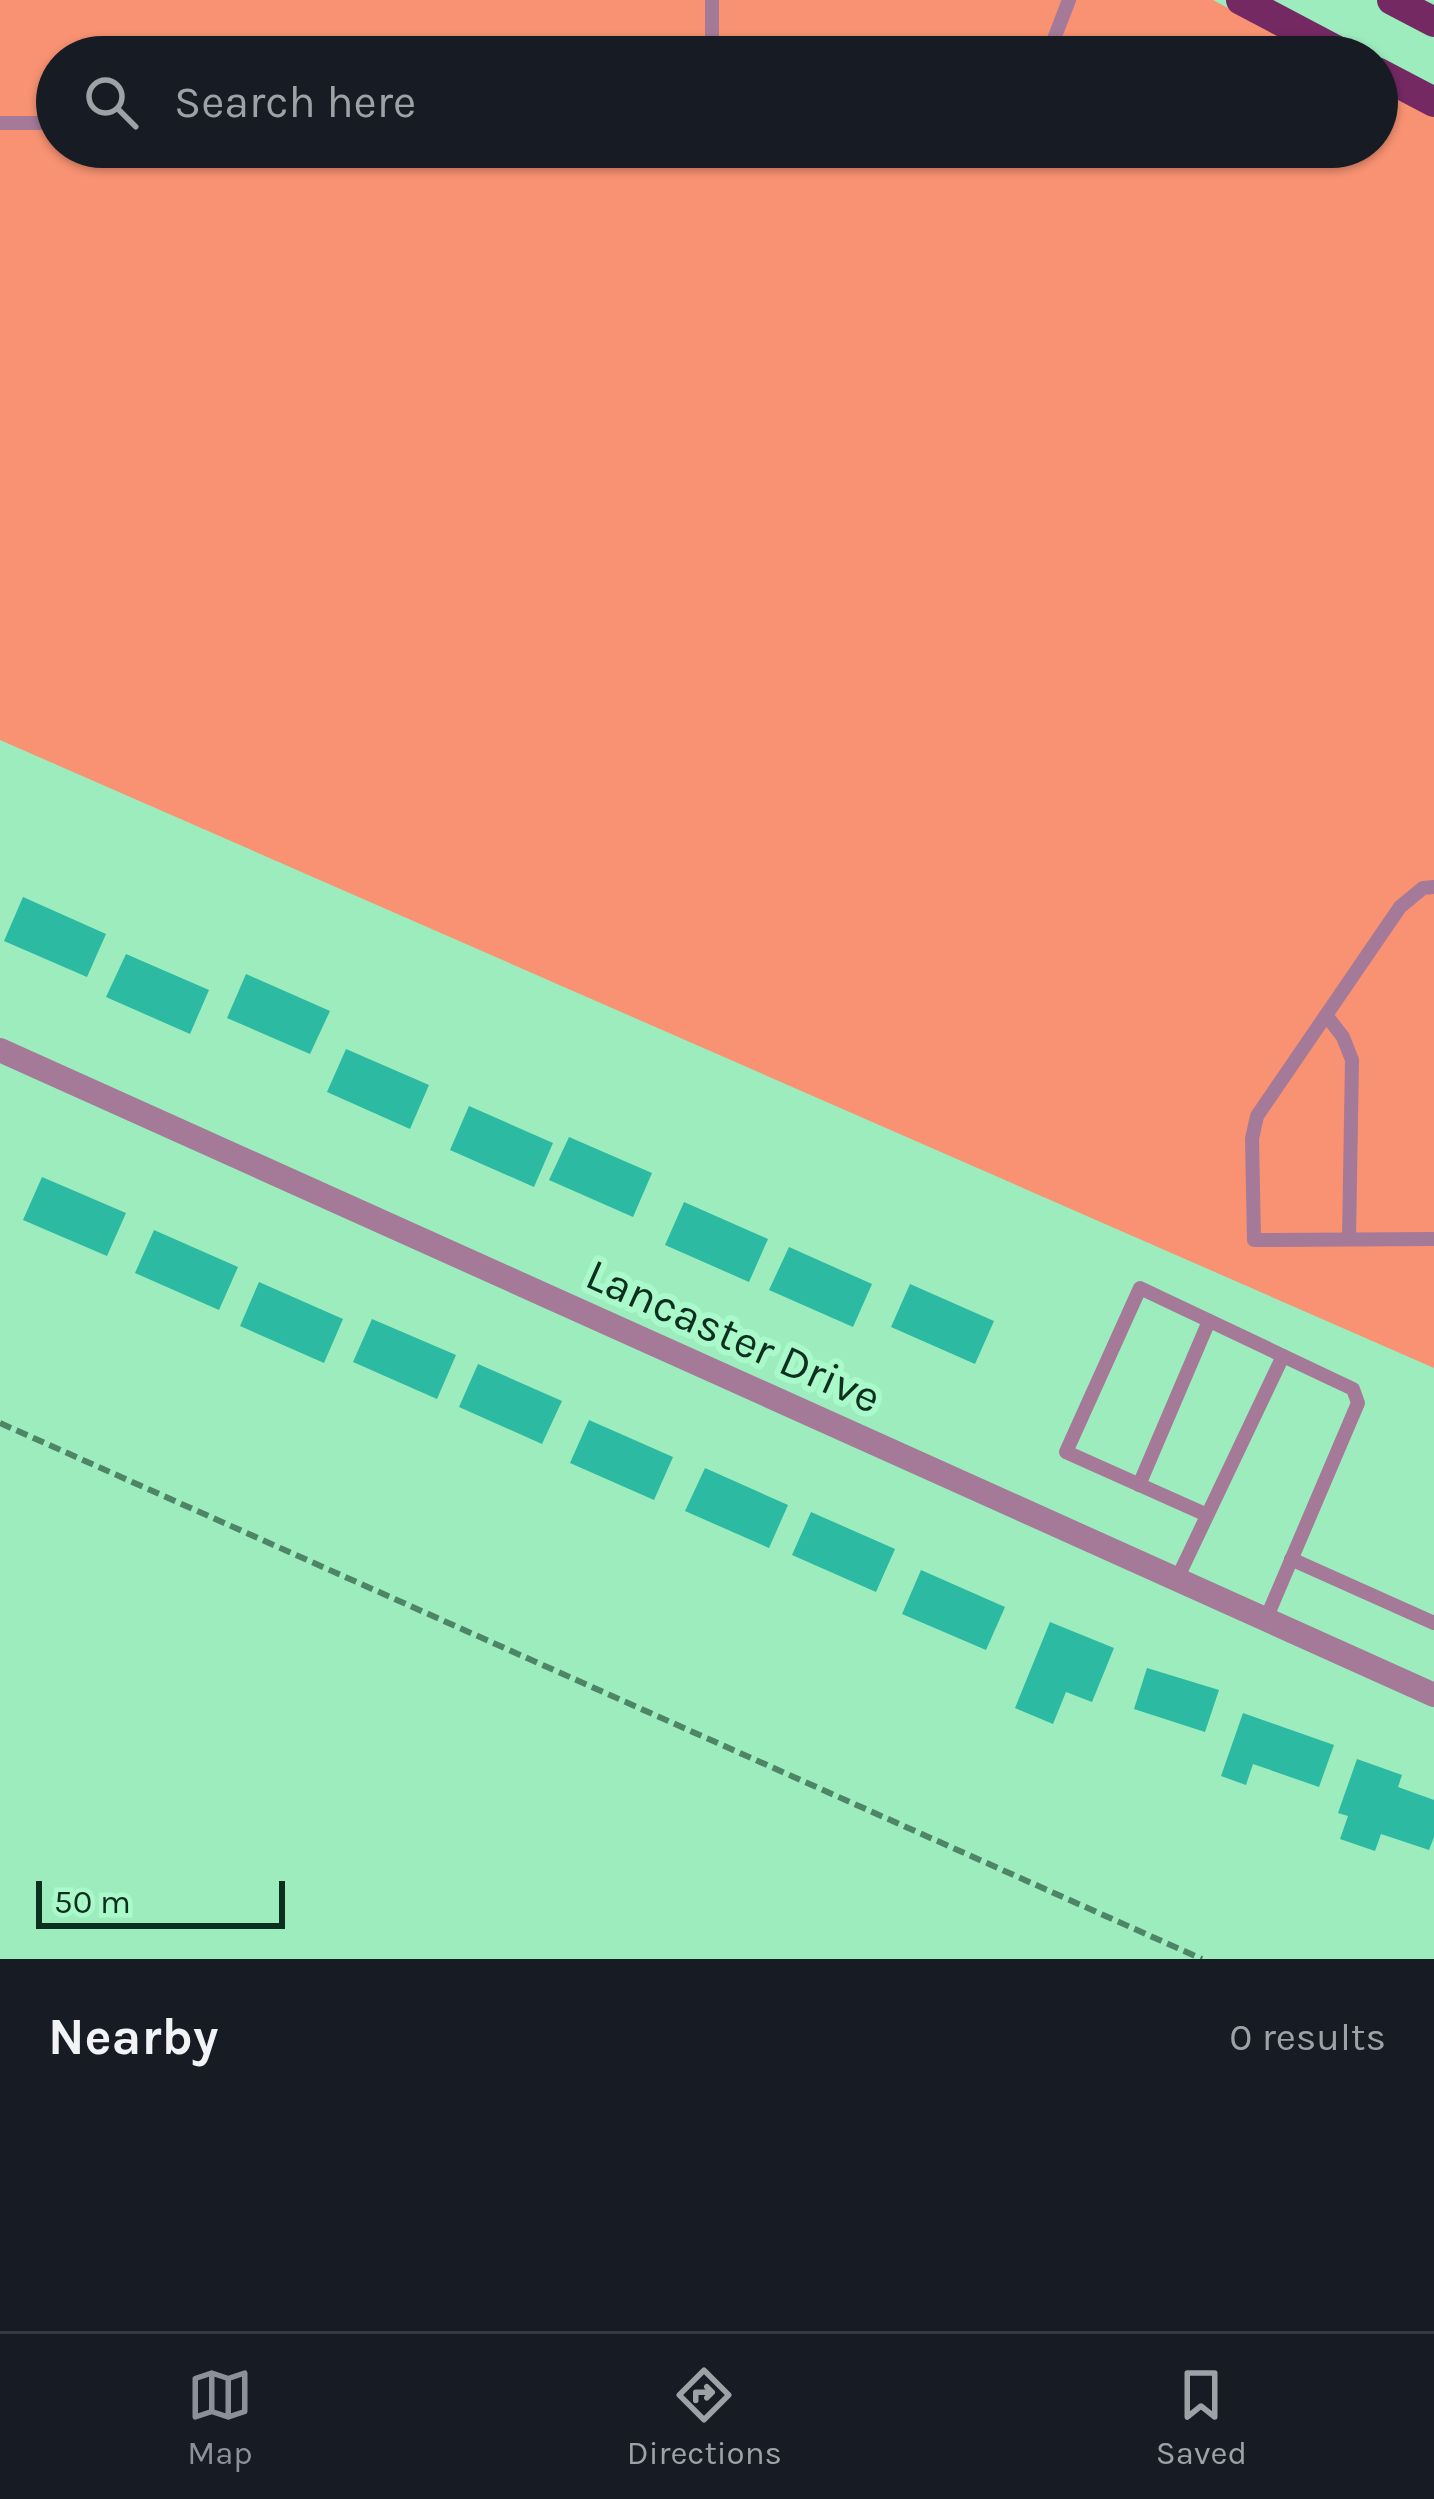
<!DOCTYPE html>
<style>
body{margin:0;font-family:Karla,sans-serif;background:#20242c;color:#f1f3f6}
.scale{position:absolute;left:36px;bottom:30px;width:249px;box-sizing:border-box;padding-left:12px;border:6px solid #0d2f1e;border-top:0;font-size:33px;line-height:42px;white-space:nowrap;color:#0d2f1e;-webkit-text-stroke:9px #a9f9cb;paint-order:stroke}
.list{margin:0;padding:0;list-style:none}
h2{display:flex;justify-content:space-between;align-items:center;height:156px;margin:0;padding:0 48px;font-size:51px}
h2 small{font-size:39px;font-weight:400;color:#9ea1a6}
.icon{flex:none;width:66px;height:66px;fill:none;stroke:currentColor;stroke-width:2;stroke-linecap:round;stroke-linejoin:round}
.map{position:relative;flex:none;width:1434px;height:1959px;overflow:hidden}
.search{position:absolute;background:#171b24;box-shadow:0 3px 9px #0004;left:36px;right:36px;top:36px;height:132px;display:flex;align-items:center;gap:30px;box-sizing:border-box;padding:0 42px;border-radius:66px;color:#9ea1a6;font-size:45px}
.sheet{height:372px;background:#171b24}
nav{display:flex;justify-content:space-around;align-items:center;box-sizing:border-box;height:168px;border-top:3px solid #363941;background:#171b24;font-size:33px;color:#9ea1a6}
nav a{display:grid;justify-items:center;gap:6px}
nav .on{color:#8c9099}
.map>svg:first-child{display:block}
</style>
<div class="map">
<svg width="1434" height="1959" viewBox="0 0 1434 1959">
<rect width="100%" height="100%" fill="#9cecbe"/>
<path fill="#f89272" d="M 0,0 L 1213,0 L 1321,57 L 57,57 L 57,147 L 1377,147 L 1377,86 L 1434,116 L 1434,1368 L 0,740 Z"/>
<g fill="#2dbaa2">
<path d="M 23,897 L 106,934 L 87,977 L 4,941 Z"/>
<path d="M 126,954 L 209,990 L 190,1034 L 106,997 Z"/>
<path d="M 246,974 L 330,1011 L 310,1054 L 227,1018 Z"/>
<path d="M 346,1049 L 429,1085 L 410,1129 L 327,1092 Z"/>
<path d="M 469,1106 L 553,1143 L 534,1187 L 450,1150 Z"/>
<path d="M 569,1137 L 652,1173 L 633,1217 L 549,1180 Z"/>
<path d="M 42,1177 L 126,1213 L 107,1256 L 23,1220 Z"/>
<path d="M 684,1202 L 768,1239 L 749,1282 L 665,1245 Z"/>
<path d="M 154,1230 L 238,1267 L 219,1310 L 135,1273 Z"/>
<path d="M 789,1247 L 872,1284 L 853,1327 L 769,1290 Z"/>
<path d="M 259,1282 L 343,1319 L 324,1363 L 240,1326 Z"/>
<path d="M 910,1284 L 994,1321 L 975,1364 L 891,1327 Z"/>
<path d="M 372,1319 L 456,1355 L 437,1399 L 353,1362 Z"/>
<path d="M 478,1364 L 562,1401 L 542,1444 L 459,1407 Z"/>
<path d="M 589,1420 L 673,1457 L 654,1500 L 570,1463 Z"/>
<path d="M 705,1468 L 788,1505 L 769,1548 L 685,1511 Z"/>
<path d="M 811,1512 L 895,1549 L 876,1592 L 792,1555 Z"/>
<path d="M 921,1570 L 1005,1607 L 986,1650 L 902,1614 Z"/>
<path d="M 1050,1622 L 1114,1648 L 1092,1702 L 1066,1692 L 1053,1724 L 1015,1708 Z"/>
<path d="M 1147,1668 L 1219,1690 L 1205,1732 L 1134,1709 Z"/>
<path d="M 1243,1713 L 1334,1745 L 1319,1787 L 1253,1764 L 1246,1785 L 1221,1776 Z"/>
<path d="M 1357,1759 L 1402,1775 L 1398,1787 L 1434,1800 L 1434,1837 L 1429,1850 L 1381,1834 L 1375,1851 L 1340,1839 L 1348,1816 L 1338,1813 Z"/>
</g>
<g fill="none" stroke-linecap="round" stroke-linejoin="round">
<path stroke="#4e8567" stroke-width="6" stroke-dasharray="12 6" stroke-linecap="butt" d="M 0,1423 L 1202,1959"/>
<g stroke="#a57a98" stroke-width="14">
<path d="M 712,0 L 712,57"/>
<path d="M 1047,57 L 1069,0"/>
<path d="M 0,123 L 57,123"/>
<path d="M 1434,887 L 1423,888 L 1400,907 L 1257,1116 L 1252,1139 L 1254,1240 L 1434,1239"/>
<path d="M 1326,1015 L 1343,1037 L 1352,1060 L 1349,1239"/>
<path d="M 1139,1485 L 1209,1321"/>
<path d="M 1207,1515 L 1066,1452 L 1140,1288 L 1353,1389 L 1358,1403 L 1266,1619"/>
<path d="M 1291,1559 L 1434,1623"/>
<path d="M 1177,1579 L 1283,1356"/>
</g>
<path stroke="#a57a98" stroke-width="24" d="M 0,1050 L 1434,1695"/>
<g stroke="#742962" stroke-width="30">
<path d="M 1241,0 L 1349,57"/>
<path d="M 1392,0 L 1434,22"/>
<path d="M 1377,72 L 1434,102"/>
</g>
</g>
<g text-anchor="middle" stroke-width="12" stroke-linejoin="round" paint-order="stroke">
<g font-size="45" fill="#0d2f1e" stroke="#a9f9cb">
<text transform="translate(734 1335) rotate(24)" y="16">Lancaster Drive</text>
</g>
</g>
</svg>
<div class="scale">50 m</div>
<div class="search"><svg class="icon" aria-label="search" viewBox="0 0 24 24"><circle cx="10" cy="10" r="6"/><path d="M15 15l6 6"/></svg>Search here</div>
</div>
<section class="sheet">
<h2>Nearby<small>0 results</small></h2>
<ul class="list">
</ul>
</section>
<nav>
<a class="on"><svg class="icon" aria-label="map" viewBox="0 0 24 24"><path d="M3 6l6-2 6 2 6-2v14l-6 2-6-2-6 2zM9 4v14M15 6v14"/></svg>Map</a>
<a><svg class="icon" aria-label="directions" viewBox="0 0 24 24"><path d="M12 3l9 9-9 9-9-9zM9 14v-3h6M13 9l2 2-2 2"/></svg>Directions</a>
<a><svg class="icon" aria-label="saved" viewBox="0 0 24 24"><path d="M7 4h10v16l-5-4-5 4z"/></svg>Saved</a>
</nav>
